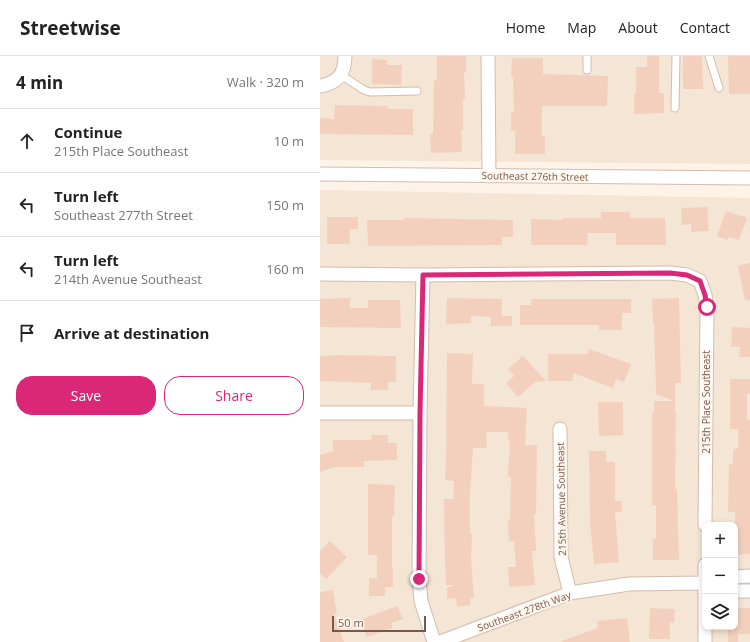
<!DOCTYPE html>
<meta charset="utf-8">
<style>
body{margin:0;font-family:"Open Sans",sans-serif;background:#f6f6f6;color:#222}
.controls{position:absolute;right:12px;bottom:12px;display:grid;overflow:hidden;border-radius:8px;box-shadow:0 2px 6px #0003}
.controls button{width:36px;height:36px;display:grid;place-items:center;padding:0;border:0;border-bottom:1px solid #e0e0e0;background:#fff;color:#222;font:20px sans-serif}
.scale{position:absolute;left:12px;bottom:10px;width:94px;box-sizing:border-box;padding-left:4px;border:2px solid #78584a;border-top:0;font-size:11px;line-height:14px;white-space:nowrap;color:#78584a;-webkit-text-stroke:3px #fff7ee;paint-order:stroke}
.stop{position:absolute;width:12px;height:12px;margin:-9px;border:3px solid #db2777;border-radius:50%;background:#fff}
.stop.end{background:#db2777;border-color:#fff;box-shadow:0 1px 4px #0008}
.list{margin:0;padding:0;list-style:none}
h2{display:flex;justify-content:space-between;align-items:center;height:52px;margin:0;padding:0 16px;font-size:17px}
h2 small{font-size:13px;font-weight:400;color:#767676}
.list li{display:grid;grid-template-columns:26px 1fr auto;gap:12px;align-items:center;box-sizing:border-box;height:64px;padding:0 16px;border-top:1px solid #e0e0e0}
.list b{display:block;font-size:15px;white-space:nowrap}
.list p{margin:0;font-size:13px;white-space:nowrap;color:#767676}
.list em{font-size:13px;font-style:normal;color:#767676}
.actions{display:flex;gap:8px;padding:12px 16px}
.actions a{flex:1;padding:9px 0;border:1px solid #db2777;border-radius:16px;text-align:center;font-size:14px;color:#db2777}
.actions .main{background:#db2777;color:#fff}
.icon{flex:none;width:22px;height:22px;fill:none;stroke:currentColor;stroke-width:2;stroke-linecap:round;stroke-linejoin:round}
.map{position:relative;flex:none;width:430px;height:586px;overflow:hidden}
header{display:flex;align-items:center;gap:24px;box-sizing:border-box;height:56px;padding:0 20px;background:#fff;border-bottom:1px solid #e0e0e0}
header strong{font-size:19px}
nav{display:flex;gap:22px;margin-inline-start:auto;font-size:14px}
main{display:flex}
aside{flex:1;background:#fff}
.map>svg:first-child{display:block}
</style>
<header>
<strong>Streetwise</strong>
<nav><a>Home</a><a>Map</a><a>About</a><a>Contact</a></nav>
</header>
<main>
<aside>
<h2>4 min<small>Walk · 320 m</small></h2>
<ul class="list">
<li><svg class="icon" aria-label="ahead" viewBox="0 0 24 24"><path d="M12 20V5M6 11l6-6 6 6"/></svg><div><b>Continue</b><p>215th Place Southeast</p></div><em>10 m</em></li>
<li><svg class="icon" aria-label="left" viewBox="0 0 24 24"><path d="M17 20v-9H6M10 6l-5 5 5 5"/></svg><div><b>Turn left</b><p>Southeast 277th Street</p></div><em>150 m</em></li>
<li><svg class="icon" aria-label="left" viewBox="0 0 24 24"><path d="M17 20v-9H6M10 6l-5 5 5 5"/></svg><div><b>Turn left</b><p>214th Avenue Southeast</p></div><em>160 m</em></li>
<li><svg class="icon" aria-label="arrive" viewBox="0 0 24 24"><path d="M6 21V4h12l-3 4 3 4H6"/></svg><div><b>Arrive at destination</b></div></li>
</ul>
<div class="actions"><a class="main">Save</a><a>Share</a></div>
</aside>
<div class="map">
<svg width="430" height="586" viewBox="0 0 430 586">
<rect width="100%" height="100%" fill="#fdf3e7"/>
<g fill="#f5e5d5" fill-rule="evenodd">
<path d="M 0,0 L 430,0 L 430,108 L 0,104 Z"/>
<path d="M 0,134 L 430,142 L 430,586 L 0,586 ZM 385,469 L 415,469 L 415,571 L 385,571 Z"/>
</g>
<g fill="#f3d0be">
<path d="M 117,0 L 146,0 L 146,16 L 144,16 L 145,43 L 143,43 L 143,74 L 141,74 L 142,96 L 111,97 L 110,78 L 113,78 L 114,24 L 117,24 Z"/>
<path d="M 327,0 L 339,0 L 339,37 L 344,37 L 344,57 L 314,58 L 314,38 L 316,38 L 316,11 L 327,11 Z"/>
<path d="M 363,0 L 382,0 L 383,33 L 363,33 Z"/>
<path d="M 408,0 L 430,0 L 430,38 L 409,38 Z"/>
<path d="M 192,2 L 223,2 L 223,18 L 288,20 L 287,50 L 222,50 L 222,80 L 225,80 L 225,98 L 195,98 L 195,75 L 191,75 L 191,56 L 194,56 L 193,21 L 191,21 Z"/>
<path d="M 52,3 L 67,4 L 67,9 L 82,9 L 81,29 L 52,28 Z"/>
<path d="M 15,49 L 68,50 L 67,53 L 93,53 L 93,79 L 0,78 L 0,62 L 14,63 Z"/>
<path d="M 387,151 L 389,175 L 371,176 L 371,168 L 362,169 L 361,152 Z"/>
<path d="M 406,155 L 427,162 L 419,184 L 409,181 L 408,184 L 397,180 Z"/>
<path d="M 281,156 L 310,156 L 310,162 L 345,162 L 346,189 L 296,189 L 296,177 L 268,177 L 267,189 L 211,189 L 211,163 L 243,164 L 243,162 L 281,162 Z"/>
<path d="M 7,161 L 38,161 L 38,173 L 30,173 L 30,188 L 7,188 Z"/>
<path d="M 84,162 L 193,164 L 193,181 L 182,181 L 182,189 L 48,190 L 47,164 L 84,164 Z"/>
<path d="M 430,207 L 430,244 L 425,245 L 418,210 Z"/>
<path d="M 30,242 L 30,252 L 48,252 L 48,244 L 80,244 L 81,272 L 0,271 L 0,243 Z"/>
<path d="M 127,242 L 182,243 L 182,260 L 192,260 L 192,270 L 171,270 L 171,261 L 151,260 L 151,267 L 126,268 Z"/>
<path d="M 359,242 L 361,327 L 355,327 L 355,357 L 356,357 L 355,433 L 357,433 L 359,504 L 333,504 L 333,483 L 336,483 L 336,449 L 332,450 L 332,357 L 334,357 L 334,345 L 354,345 L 336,338 L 334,267 L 333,267 L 332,243 Z"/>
<path d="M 211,243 L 311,243 L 311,257 L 302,257 L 302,274 L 279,274 L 279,269 L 200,269 L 200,249 L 211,249 Z"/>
<path d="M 412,271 L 430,272 L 430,301 L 419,301 L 420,291 L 411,291 Z"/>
<path d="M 269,293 L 311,308 L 304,326 L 296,323 L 293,332 L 253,317 L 253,325 L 228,325 L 228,298 L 267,298 Z"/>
<path d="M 127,297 L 153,298 L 152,328 L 164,328 L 164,350 L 207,352 L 205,389 L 217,389 L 216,458 L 214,458 L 216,495 L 212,495 L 215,529 L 189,531 L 188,511 L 196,511 L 194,485 L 189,485 L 188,464 L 190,464 L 191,421 L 188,421 L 190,385 L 188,385 L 188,376 L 166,376 L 167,392 L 153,392 L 150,436 L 150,478 L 152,478 L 151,503 L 154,542 L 150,543 L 150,549 L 137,551 L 136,542 L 127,543 L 127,532 L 134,529 L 126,529 L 125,507 L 124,443 L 133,443 L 134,425 L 125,424 L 126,403 Z"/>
<path d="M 15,299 L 76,300 L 76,326 L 68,326 L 68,334 L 51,334 L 51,327 L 0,325 L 0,300 Z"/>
<path d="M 203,300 L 226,325 L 215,326 L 198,341 L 186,327 L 194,320 L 188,313 Z"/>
<path d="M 410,323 L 430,323 L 430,338 L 427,338 L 427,364 L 430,364 L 430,498 L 415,499 L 415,456 L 408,456 L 409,408 L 413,408 L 413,393 L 418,392 L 418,373 L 410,373 Z"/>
<path d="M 278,346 L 303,346 L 303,379 L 279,380 Z"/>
<path d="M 51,379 L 68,379 L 68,387 L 77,387 L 77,404 L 44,405 L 44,411 L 14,411 L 0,416 L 0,399 L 13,395 L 13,384 L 52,384 Z"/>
<path d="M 269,395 L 286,395 L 286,406 L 295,406 L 295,445 L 302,445 L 302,456 L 295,456 L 299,506 L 274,508 L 270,467 Z"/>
<path d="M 48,428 L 75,429 L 74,460 L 72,460 L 72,512 L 73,512 L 73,531 L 65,531 L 65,540 L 49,540 L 49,522 L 57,522 L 57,499 L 48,499 Z"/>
<path d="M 10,485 L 27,501 L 6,523 L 0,517 L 0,495 Z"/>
<path d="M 13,534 L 17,558 L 14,558 L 24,586 L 0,586 L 0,536 Z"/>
<path d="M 77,550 L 83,563 L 71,567 L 73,572 L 47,581 L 40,564 Z"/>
<path d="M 330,552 L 355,553 L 354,567 L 350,566 L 350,583 L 329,583 Z"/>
<rect x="418" y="552" width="12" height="26"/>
<path d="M 307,562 L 310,586 L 242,586 L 242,585 L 278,572 L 277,565 Z"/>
<rect x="408" y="571" width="10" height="15"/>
</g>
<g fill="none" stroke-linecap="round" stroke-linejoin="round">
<g stroke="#d2bcaf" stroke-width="9">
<g id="lane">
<path d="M 389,0 L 399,32"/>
<path d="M 267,14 L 267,0"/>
<path d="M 21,19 L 44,34 L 50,36 L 97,35"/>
<path d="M 355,52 L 356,0"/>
</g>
</g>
<g stroke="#d2bcaf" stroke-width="15">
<g id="street">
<path d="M 168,0 L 169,120"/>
<path d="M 0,30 C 18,27 25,18 25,0"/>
<path d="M 0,118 L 430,122"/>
<path d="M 0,218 L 103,219 L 350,217 L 367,219 L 380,225 L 385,239 L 387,251 L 385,469"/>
<path d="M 103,219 L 100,357 L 99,523 L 101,545 L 114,586"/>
<path d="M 0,357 L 100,357"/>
<path d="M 240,373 L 241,501 L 250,537"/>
<path d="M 415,521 L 430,520"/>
<path d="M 415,535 L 430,535"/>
<path d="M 120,586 L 250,537 L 309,528 L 385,527"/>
<path d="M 385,586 L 385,509"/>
</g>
</g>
<use href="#lane" stroke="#fff" stroke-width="7"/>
<use href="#street" stroke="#fff" stroke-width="13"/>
</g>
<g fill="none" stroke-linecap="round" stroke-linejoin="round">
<path stroke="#db2777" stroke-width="5" d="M 99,523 L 100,357 L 103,219 L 350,217 L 367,219 L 380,225 L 385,239 L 387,251"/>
</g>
<g text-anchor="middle" stroke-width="4" stroke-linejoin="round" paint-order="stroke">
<g font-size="10" fill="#78584a" stroke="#fff7ee">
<text transform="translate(215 120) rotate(1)" y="4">Southeast 276th Street</text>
<text transform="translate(386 346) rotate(-90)" y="4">215th Place Southeast</text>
<text transform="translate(241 443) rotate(-91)" y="4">215th Avenue Southeast</text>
<text transform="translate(204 555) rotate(-20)" y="4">Southeast 278th Way</text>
</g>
</g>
</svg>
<div class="controls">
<button>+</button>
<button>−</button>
<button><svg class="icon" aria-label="layers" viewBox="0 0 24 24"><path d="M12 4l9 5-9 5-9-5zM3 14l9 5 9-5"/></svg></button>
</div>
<div class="scale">50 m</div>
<div class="stop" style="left:387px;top:251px"></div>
<div class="stop end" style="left:99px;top:523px"></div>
</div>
</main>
